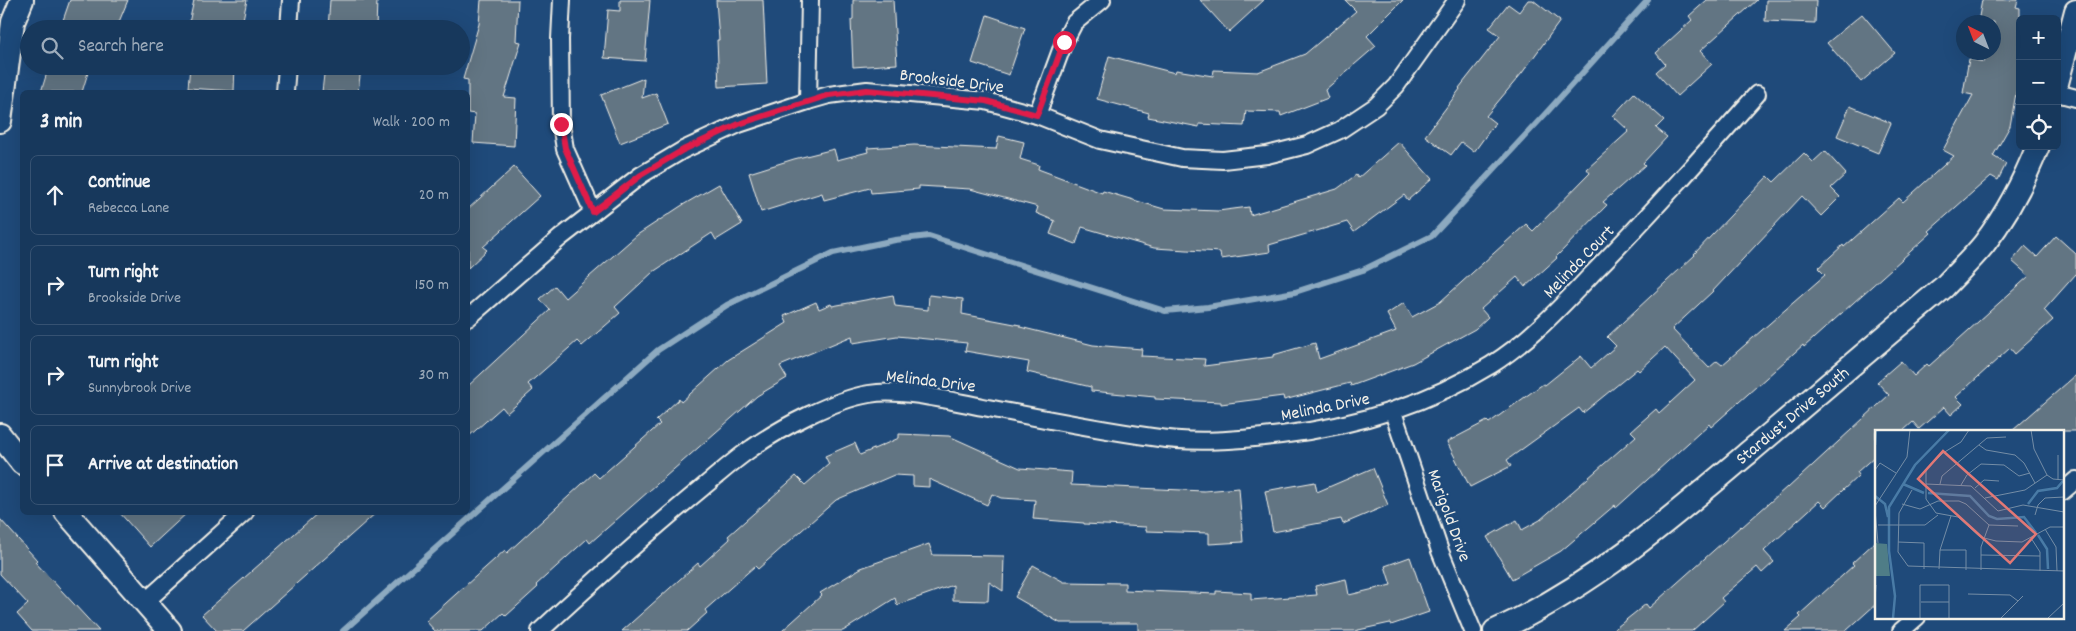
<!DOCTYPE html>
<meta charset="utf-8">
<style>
body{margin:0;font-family:Dekko,sans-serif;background:#203f62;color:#f1f3f6}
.controls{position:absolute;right:15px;top:15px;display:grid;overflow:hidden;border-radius:8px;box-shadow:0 5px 20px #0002}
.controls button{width:45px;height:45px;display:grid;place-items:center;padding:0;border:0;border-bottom:1px solid #365272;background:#17385c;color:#f1f3f6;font:25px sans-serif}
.compass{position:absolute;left:1956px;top:15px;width:45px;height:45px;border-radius:50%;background:#17385c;box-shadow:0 5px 20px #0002;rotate:318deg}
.stop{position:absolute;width:15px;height:15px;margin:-11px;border:4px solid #e11d48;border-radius:50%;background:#fff}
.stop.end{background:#e11d48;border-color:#fff;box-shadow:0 1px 5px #0008}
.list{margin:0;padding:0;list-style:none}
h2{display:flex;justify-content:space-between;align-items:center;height:65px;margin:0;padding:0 20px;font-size:21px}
h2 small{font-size:16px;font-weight:400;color:#9eacbb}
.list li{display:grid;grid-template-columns:32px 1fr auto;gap:15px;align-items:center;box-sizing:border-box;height:80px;margin:0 10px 10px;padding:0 10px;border:1px solid #365272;border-radius:8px}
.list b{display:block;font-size:19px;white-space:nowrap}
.list p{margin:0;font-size:16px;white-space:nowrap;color:#9eacbb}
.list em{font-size:16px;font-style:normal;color:#9eacbb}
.icon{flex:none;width:28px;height:28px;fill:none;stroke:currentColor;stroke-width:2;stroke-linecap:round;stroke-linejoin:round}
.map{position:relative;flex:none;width:2076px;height:631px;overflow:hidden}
.search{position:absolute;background:#17385c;box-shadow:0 5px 20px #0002;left:20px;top:20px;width:450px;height:55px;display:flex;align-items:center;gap:12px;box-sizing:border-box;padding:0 18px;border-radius:28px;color:#9eacbb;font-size:19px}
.panel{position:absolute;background:#17385c;box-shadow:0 5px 20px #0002;left:20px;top:90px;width:450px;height:425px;border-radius:8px}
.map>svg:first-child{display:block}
</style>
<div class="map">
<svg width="2076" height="631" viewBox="0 0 2076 631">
<rect width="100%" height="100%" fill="#1f4a7a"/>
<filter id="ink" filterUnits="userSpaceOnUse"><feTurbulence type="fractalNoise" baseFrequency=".02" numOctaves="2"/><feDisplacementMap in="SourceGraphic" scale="10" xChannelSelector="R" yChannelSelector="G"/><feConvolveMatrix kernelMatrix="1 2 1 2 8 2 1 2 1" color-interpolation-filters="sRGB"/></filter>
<g filter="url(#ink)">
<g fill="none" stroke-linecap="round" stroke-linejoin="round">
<path stroke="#8daac0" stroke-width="6" d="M 343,631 L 658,350 L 727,305 L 833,253 L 895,240 L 929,236 L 1165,311 L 1208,307 L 1295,292 L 1363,270 L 1432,236 L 1548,111 L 1648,0"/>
</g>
<g fill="#627483" stroke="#f4f1e8">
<path d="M 70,0 L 128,0 L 116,29 L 60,29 Z"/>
<path d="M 194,0 L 247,0 L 241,29 L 217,29 L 189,23 Z"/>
<path d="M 330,0 L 377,0 L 376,29 L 328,29 Z"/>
<path d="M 481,0 L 518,0 L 516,41 L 521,42 L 504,97 L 516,98 L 514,146 L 473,143 L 475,114 L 468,113 L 468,80 L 463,79 L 479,24 Z"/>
<path d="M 620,0 L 650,0 L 645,61 L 604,58 L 608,10 L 620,11 Z"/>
<path d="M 716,0 L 763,0 L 767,84 L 719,87 L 717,40 L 719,40 Z"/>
<path d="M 853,0 L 893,0 L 897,64 L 853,67 L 851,20 L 853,19 Z"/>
<path d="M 1200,0 L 1264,0 L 1229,32 Z"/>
<path d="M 1345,0 L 1403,0 L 1367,36 L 1376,46 L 1325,90 L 1328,98 L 1281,116 L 1280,112 L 1246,111 L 1244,126 L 1199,124 L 1199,127 L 1148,117 L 1149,113 L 1097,99 L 1109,56 L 1175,73 L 1176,70 L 1213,76 L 1214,70 L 1258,72 L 1305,54 L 1356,11 Z"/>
<path d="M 1528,0 L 1533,0 L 1560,21 L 1522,73 L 1486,116 L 1495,123 L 1474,152 L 1461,142 L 1451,155 L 1425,136 L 1460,89 L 1459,88 L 1500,36 L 1489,28 L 1508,4 L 1519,12 Z"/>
<path d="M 1707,0 L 1757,0 L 1700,51 L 1712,64 L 1677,96 L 1656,72 L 1665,64 L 1656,53 L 1692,20 L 1689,16 Z"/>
<path d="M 1766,0 L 1816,0 L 1815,23 L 1765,21 Z"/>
<path d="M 1982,0 L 2018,0 L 2016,7 L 2020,8 L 2020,71 L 2010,126 L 1993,156 L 2006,164 L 1998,180 L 1991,176 L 1929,231 L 1931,233 L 1804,347 L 1803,345 L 1711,427 L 1709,424 L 1616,508 L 1615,505 L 1561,551 L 1512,579 L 1487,537 L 1517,520 L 1522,530 L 1540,520 L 1636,436 L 1631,431 L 1656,409 L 1659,413 L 1695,380 L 1665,347 L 1639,371 L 1637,369 L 1583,413 L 1579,408 L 1507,460 L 1511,466 L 1470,487 L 1447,442 L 1487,421 L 1489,423 L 1543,384 L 1545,385 L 1581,356 L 1591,368 L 1616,346 L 1607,337 L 1695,255 L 1694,254 L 1768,176 L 1774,182 L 1804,153 L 1813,162 L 1825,151 L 1846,174 L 1831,188 L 1840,197 L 1821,216 L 1802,196 L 1712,292 L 1672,329 L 1709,368 L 1717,361 L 1722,365 L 1825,275 L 1818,268 L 1843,245 L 1844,247 L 1899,198 L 1903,202 L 1954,156 L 1943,150 L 1973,95 L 1963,93 L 1969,59 L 1984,62 L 1986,52 L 1994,52 L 1994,22 L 1978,22 Z"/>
<path d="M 1862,14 L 1895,53 L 1861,82 L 1827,43 Z"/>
<path d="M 987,15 L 1025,28 L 1009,75 L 972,63 Z"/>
<path d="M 49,66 L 90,66 L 82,92 L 41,92 Z"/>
<path d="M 190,66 L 235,66 L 234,91 L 188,88 Z"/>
<path d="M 325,66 L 361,68 L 358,92 L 322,92 Z"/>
<path d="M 644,78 L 642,98 L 656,93 L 668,124 L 620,143 L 601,95 Z"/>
<path d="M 1634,93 L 1664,120 L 1656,128 L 1667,137 L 1643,163 L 1645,165 L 1603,202 L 1607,205 L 1556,257 L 1557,258 L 1525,287 L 1517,277 L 1481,309 L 1488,317 L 1475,329 L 1413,363 L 1351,386 L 1350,383 L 1284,400 L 1283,396 L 1221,404 L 1221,402 L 1155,399 L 1155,397 L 1091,391 L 1091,387 L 1027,372 L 1029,362 L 965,351 L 967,343 L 897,336 L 853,343 L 852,336 L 780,366 L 787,378 L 757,396 L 590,543 L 587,539 L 536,585 L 538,587 L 506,616 L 503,613 L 483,631 L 435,631 L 426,621 L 505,550 L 507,553 L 594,473 L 599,478 L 660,424 L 656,420 L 679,399 L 681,402 L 728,360 L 787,323 L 784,316 L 816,302 L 819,309 L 831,304 L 832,306 L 893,295 L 895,306 L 928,310 L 929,295 L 963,299 L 962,314 L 1020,325 L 1020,327 L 1093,345 L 1142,349 L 1141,356 L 1205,359 L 1204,366 L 1273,357 L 1273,355 L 1315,343 L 1319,359 L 1396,331 L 1387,314 L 1404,303 L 1412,317 L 1440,302 L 1526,224 L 1533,231 L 1590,173 L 1587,169 L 1629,131 L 1613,116 Z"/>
<path d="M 1850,106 L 1891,123 L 1878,153 L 1837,136 Z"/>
<path d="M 999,136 L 1024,142 L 1020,159 L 1039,165 L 1038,169 L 1102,193 L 1103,191 L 1164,209 L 1218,211 L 1249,207 L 1250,215 L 1337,189 L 1356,175 L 1358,178 L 1399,142 L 1432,179 L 1408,200 L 1404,195 L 1354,232 L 1347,222 L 1269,245 L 1270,252 L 1221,259 L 1220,252 L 1154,248 L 1082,227 L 1076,244 L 1050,234 L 1055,221 L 1036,213 L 1038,207 L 970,189 L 919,186 L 919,189 L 871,193 L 870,188 L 824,200 L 822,193 L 761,212 L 749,173 L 794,159 L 834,149 L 837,160 L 868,152 L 867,148 L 914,145 L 996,149 Z"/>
<path d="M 514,167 L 540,196 L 483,247 L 487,250 L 468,268 L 468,209 Z"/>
<path d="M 719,184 L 742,224 L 716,240 L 712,233 L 653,272 L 615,307 L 620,313 L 582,346 L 577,341 L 528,384 L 533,390 L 507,413 L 502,407 L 468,437 L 468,386 L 550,310 L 540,299 L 555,286 L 565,298 L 637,235 L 681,206 Z"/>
<path d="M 2056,236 L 2076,254 L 2076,274 L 2044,310 L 2053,320 L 2015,354 L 2010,348 L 1956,397 L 1963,404 L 1951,415 L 1944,407 L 1919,429 L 1913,422 L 1903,431 L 1876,431 L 1876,455 L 1857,472 L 1859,475 L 1825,507 L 1819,501 L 1764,551 L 1774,562 L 1762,573 L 1757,567 L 1721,598 L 1724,602 L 1692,631 L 1612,631 L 1646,604 L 1649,608 L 1741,526 L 1742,527 L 1787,487 L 1788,488 L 1889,395 L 1877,382 L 1901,361 L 1914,376 L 1927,364 L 1929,366 L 2029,276 L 2012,261 L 2025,246 L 2037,257 Z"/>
<path d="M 2076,375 L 2076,431 L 2012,431 Z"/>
<path d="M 899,434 L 949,436 L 1020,468 L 1072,472 L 1071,485 L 1204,491 L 1239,488 L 1243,542 L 1209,544 L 1209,533 L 1146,531 L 1146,527 L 1084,524 L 1084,523 L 1033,519 L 1035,500 L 1001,498 L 992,494 L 987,505 L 929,479 L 929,487 L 913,486 L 913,476 L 894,475 L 836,500 L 758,569 L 755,566 L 705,610 L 707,613 L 687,631 L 622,631 L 698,563 L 700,566 L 730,539 L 728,536 L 796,476 L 805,485 L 829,464 L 825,456 L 855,443 L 860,455 L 899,438 Z"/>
<path d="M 1373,468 L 1388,505 L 1343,524 L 1341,519 L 1273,532 L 1265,491 L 1315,482 L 1317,492 Z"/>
<path d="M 119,512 L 188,512 L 150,547 Z"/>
<path d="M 319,512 L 377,512 L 243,631 L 217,631 L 202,615 Z"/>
<path d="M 0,519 L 37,560 L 35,562 L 99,631 L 32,631 L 17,614 L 28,604 L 0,574 Z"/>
<path d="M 1876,541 L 1876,604 L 1846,631 L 1785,631 L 1801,617 L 1799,615 L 1854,565 L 1852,563 Z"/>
<path d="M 929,544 L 933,555 L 1004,556 L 1003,591 L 989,582 L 988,601 L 953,600 L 953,585 L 897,605 L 895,598 L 843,631 L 782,631 L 822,595 L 820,593 L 861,568 Z"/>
<path d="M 1410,557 L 1429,612 L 1391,625 L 1390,623 L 1354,631 L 1138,631 L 1138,623 L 1060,623 L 1015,597 L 1033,565 L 1064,582 L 1125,583 L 1125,590 L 1216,594 L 1216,591 L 1251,593 L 1251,600 L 1317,595 L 1315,586 L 1346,579 L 1349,595 L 1391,585 L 1385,566 Z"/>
</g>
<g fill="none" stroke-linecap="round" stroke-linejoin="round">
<g stroke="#f4f1e8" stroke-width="20">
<g id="street">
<path d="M 562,0 L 560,39 L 561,124 L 565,149 L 593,212"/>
<path d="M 289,29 L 291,0"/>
<path d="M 285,92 L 287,66"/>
<path d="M 2057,93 L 2076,98"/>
<path d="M 808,101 L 810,0"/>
<path d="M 1037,115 L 1064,42 L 1074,23 L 1102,0"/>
<path d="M 468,318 L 560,238 L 641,175 L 683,150 L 739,124 L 808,101 L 829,95 L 867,90 L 986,101 L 1037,115 L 1100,140 L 1182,158 L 1223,160 L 1267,155 L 1307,145 L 1340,130 L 1376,106 L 1396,86 L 1457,0"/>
<path d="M 1393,412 L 1440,551 L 1473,631"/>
<path d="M 2062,492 L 2076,480"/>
<path d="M 145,602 L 245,512"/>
<path d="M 540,631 C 593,582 646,534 702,488 C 718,475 734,460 752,448 C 782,427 833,400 869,394 C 901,388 950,401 983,407 C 1039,418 1095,429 1152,437 C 1195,444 1238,440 1281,435 C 1356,426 1426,405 1491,365 C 1529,341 1561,307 1592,274 C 1649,216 1703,155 1757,94"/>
<path d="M 1901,631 L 1917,617"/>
</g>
</g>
<g stroke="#f4f1e8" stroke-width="26">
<g id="secondary">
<path d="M 2057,83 L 2076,11"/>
<path d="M 0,121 L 13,22 L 22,0"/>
<path d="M 0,435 L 22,463"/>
<path d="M 66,512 L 170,631"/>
<path d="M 1495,631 C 1591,587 1668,521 1748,453 C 1813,398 1878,342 1944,287 C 1957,273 1972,259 1984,244 C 2007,214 2024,181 2038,146"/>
</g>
</g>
<use href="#street" stroke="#1f4a7a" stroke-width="16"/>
<use href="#secondary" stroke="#1f4a7a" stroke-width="22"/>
</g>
</g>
<g fill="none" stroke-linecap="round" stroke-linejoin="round" filter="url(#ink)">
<path stroke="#e11d48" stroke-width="6" d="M 561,124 L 565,148 L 593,212 L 641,175 L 683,150 L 739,124 L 829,95 L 867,90 L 986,101 L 1037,115 L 1064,42"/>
</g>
<g text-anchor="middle" stroke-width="5" stroke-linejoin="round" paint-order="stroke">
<g font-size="18" fill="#f4f1e8" stroke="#1f4a7a">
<text transform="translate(952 80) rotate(7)" y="6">Brookside Drive</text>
<text transform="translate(1578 261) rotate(-46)" y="6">Melinda Court</text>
<text transform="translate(931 380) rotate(7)" y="6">Melinda Drive</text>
<text transform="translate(1325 406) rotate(-11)" y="6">Melinda Drive</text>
<text transform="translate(1792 415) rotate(-40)" y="6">Stardust Drive South</text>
<text transform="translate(1450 515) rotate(70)" y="6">Marigold Drive</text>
</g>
</g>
<g transform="translate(1875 430)">
<rect width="189" height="189" fill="#1f4a7a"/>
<path d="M 0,113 L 12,114 L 15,146 L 0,146 Z" fill="#4f7d87"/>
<path fill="none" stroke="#497ba6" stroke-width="2.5" d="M 0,15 L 1,0M 28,54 L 49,63M 53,63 L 95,66 L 114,86 L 122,89 L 149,87 L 161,103M 0,66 L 10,74 L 13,87M 153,74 L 163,61 L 182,58 L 188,51M 163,105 L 172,119 L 173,139M 18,188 L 20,166 L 14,121 L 14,77 L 40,35 L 74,0"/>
<path fill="none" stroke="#748da6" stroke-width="1" d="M 94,0 L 86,12 L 68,23 L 51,40 L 51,69 L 61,83 L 83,87 L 105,107 L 121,111 L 147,112 L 175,97 L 189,97M 156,0 L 159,19 L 172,45 L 178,49 L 189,50M 104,15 L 111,20 L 140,25 L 149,33 L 160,53M 0,40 L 5,33 L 21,43M 183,50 L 183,25M 51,54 L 96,56 L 123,81 L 148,75 L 189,82M 65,54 L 67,46 L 112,8 L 131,7M 86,55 L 92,45 L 106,34 L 129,35 L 144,46 L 155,43M 100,58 L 109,50 L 124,51M 37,60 L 24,83 L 23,122 L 33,136 L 189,141M 110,68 L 150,60 L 172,45M 27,74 L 45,79 L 63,71 L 84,71 L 91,74 L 114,95 L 143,96M 0,76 L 32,27 L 35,0M 0,80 L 3,113M 160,85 L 163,75 L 170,68 L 189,67M 3,95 L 50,95 L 63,85M 170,99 L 181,117 L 182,141M 156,108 L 165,122 L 165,141M 23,112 L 49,113 L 49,139M 65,120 L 91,120 L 91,140M 106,125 L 165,126M 64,139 L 65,120 L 76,86M 106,140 L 106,117 L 114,95M 93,164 L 135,165 L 143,171M 0,170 L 1,155M 46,172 L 74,172M 45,188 L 45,155 L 74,155 L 74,188M 126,188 L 148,166M 173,188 L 189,173"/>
<path fill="#e27875" fill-opacity="0.15" stroke="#e27875" stroke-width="2.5" d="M 68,21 L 161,104 L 135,133 L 43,49 Z"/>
<rect width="189" height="189" fill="none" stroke="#f4f1e8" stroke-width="2.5"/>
</g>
</svg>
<div class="controls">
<button>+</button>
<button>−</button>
<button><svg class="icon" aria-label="locate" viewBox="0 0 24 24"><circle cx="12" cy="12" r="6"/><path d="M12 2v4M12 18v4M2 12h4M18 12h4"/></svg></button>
</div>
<svg class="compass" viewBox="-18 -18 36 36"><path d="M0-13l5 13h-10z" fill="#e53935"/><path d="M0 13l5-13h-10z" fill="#9eacbb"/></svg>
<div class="stop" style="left:1064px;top:42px"></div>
<div class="stop end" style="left:561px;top:124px"></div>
<div class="search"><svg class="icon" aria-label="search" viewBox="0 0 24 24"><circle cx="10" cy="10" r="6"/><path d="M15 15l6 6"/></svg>Search here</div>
<section class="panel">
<h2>3 min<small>Walk · 200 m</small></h2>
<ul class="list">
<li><svg class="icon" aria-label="ahead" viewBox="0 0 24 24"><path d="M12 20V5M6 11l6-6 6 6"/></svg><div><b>Continue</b><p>Rebecca Lane</p></div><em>20 m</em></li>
<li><svg class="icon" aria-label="right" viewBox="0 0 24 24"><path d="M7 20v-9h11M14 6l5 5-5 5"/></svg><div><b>Turn right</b><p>Brookside Drive</p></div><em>150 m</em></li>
<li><svg class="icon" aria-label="right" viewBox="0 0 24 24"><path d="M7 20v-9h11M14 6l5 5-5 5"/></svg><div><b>Turn right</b><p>Sunnybrook Drive</p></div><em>30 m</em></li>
<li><svg class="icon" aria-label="arrive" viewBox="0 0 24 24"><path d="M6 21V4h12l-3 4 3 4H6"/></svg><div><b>Arrive at destination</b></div></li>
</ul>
</section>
</div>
